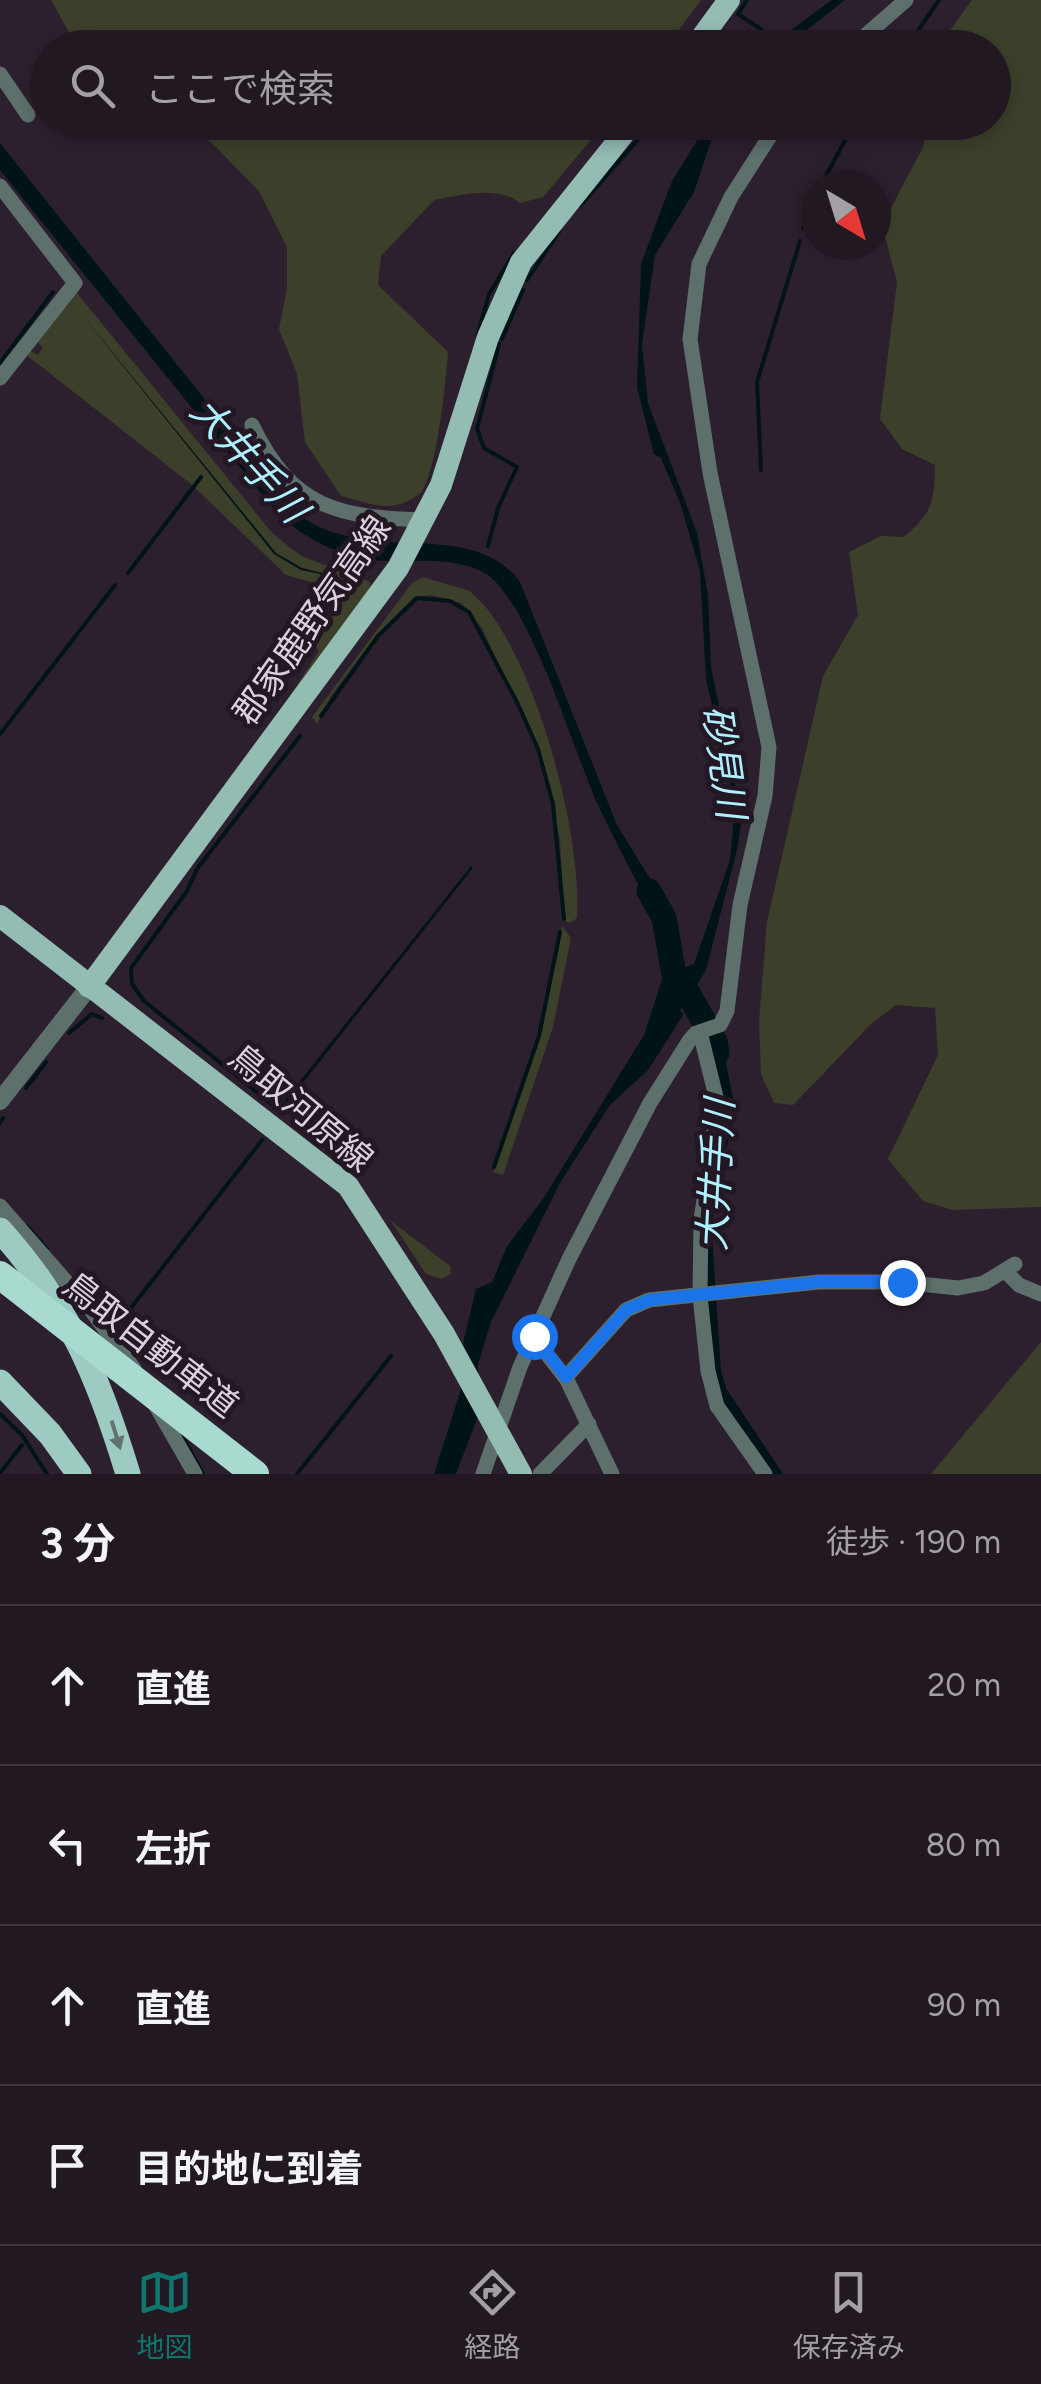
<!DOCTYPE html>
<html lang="ja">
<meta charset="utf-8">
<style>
body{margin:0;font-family:Figtree,"Noto Sans JP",sans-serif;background:#2e252f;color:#f1f3f6}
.compass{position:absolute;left:801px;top:170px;width:90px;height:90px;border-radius:50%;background:#221822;box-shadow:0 5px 15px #0003;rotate:142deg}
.stop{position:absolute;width:30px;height:30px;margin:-22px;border:8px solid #1a73e8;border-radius:50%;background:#fff}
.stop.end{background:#1a73e8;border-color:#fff;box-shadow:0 2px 10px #0008}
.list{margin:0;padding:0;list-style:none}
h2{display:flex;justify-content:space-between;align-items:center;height:130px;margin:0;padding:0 40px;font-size:42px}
h2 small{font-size:32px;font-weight:400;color:#a2a0a5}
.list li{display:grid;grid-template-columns:65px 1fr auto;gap:30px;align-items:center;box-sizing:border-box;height:160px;padding:0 40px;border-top:2px solid #3f3740}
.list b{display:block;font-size:38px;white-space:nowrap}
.list em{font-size:32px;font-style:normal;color:#a2a0a5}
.icon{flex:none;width:55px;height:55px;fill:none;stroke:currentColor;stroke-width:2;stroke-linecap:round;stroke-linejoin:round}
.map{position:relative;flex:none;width:1041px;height:1474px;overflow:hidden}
.search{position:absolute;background:#221822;box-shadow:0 5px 15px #0003;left:30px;right:30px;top:30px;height:110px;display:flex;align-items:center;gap:25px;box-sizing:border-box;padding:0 35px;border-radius:55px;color:#a2a0a5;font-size:38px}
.sheet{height:770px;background:#221822}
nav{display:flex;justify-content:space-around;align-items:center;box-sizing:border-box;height:140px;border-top:2px solid #3f3740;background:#221822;font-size:28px;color:#a2a0a5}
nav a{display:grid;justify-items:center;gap:5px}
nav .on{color:#0f766e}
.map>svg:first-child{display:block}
</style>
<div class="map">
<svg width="1041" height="1474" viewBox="0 0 1041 1474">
<rect width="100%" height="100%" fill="#2d202e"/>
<g fill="#3c402a">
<path d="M 51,0 L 701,0 L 666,47 L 78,48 Z"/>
<path d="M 972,0 L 1041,0 L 1041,1207 L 952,1210 L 923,1201 L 888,1159 L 938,1055 L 935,1008 L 896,1005 L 871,1024 L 793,1105 L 774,1103 L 761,1074 L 759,1022 L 767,922 L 823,676 L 858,615 L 849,552 L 881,536 L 903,537 C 932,515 935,500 935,465 L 902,449 L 880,419 L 897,282 L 882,225 L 923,147 L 929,123 L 994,122 L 994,48 L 938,47 Z"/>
<path d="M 179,123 L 605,123 L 543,197 L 520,203 C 498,185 460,195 434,200 L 381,256 L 378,285 L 448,352 C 446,381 437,468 422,491 C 416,499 397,507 387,506 C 372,506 355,499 341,496 L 305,442 L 297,374 L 279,329 L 287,288 L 287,247 L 259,191 L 211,142 Z"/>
<path d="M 77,293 L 273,534 L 301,556 L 370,582 L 371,590 L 288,699 L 319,651 L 315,646 L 345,592 L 286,575 L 191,484 L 24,353 L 27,349 L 38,355 L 43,347 L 37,342 Z"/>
<path d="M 423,577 L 470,591 L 484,605 C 538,669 582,835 577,918 L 570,923 L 564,920 L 560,840 L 538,749 L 482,628 L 461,603 L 432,595 L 414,597 L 376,636 L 331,696 L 317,724 L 312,717 L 412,583 Z"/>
<path d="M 562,926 L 571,938 L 553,1027 L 503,1175 L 493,1172 L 541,1035 Z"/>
<path d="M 391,1221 L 450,1266 L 451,1274 L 442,1279 L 426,1274 Z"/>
<path d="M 1041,1342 L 1041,1474 L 931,1474 Z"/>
</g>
<g fill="#001418">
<path d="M 832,0 L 845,0 L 785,47 L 768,47 Z"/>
<path d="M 708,123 L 717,123 L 694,192 L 655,255 L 642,344 L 648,403 L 697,533 L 708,595 L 711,667 L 742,818 L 737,850 L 706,970 L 680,1011 L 684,1014 L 648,1070 L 610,1105 L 560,1183 L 491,1322 L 478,1364 L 477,1419 L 456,1474 L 434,1474 L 461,1389 L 464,1339 L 476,1289 L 492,1282 L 507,1246 L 543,1199 L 644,1035 L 672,949 L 684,968 L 694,964 L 730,860 L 735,805 L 706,679 L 700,571 L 680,503 L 661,458 L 654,454 L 637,388 L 641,264 L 672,181 Z"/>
<path d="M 0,143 L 294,511 C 366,570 470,514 520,582 L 617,825 L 673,916 L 659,923 C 638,884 617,846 599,807 C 575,757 528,592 481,571 C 453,558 421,561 391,561 C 347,561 313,543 280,517 L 0,170 Z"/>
<path d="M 74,305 L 276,553 L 302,568 L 351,580 L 301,570 L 274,554 Z"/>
<path d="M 471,866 L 473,868 L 283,1108 L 281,1105 Z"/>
<path d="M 720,1034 L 733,1098 L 731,1129 L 711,1219 L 721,1371 L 726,1388 L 783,1474 L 770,1474 L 718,1397 L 707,1300 L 706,1198 L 723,1116 L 706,1038 Z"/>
</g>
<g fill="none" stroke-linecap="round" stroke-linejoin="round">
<g stroke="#001418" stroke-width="4">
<path d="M 747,0 L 738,14 L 762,30"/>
<path d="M 906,48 L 939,0"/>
<path d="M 821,185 L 855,122"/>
<path d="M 580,206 L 653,122"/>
<path d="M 803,228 L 816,195"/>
<path d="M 527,280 L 559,232"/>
<path d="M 478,334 L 489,294 L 514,253"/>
<path d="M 502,339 L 523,290"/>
<path d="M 0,363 L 53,292"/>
<path d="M 761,470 L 757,382 L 800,241"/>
<path d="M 488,546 L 498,508 L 517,467 L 484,448 L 477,429 L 499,344"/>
<path d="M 128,573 L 201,477"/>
<path d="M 321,716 L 378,636 L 417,598 L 450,601 L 469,612 L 517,702 L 538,749 L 553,804 L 564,919"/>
<path d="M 0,734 L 115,585"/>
<path d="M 69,1033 L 92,1014 L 102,1018"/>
<path d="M 26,1088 L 46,1062"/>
<path d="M 275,1107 L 144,1001 L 132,984 L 131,968 L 187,891 L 197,869 L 300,736"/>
<path d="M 0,1123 L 3,1118"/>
<path d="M 494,1167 L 539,1036 L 560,932"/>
<path d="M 27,1226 L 47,1249"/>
<path d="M 116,1327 L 262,1140"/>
<path d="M 0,1414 L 22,1435 L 47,1474"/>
<path d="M 179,1430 L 203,1474"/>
<path d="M 0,1473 L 22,1445"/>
<path d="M 297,1474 L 391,1356"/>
</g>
<g stroke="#001418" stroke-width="25">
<path d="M 649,891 L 664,918 L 676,986"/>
<path d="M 684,986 L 715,1041 L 717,1053"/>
</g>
<g stroke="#5d706c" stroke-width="15">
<path d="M 851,48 L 906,0"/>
<path d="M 0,74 L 28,115"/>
<path d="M 0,186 L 75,283 L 0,378"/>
<path d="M 252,425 C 293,510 339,517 425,520"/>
<path d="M 700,1032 L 718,1105 L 701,1220 L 700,1296 L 708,1371 L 717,1406 L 765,1474"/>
<path d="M 0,1206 L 91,1310 L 134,1369"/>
<path d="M 1005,1271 L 1019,1285 L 1041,1294"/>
<path d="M 533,1336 L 567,1380 L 612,1474"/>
<path d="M 566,1377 L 626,1310 L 649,1300 L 819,1282 L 901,1282 L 958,1288 L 984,1283 L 1015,1264"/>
<path d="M 156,1406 L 195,1474"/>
<path d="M 483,1474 L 520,1367 L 569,1259 L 650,1103 L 689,1041 L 696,1033 L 720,1025 L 727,1011 L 740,905 L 765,796 L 769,747 L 710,473 L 690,339 L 699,264 L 731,197 L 779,122"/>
<path d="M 540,1474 L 589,1424"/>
</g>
<path stroke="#5d706c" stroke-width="18" d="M 0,1101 L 89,987"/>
<g stroke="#93bcb3" stroke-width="22">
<path d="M 694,48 L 729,0"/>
<path d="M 0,916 L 348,1186 L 444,1334 L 521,1474"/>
<path d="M 89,987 L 398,568 L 441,485 L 488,337 L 521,262 L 633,122"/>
</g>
<g stroke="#9ecbc1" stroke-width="25">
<path d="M 0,1230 C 70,1309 98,1375 128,1474"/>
<path d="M 0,1382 L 50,1434 L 79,1474"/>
</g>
<path stroke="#a8dacf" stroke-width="28" d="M 0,1275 L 255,1474"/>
</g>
<defs><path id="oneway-solid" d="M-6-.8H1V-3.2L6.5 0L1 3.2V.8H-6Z" transform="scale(2.5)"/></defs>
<use fill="#607172" href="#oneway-solid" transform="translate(116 1435) rotate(73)"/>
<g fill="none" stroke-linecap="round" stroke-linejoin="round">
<path stroke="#1a73e8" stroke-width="12" d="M 534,1336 L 566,1377 L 626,1310 L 649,1300 L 820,1282 L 902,1282"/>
</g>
<g text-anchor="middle" stroke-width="10" stroke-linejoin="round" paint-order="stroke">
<g font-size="35" fill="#dad2db" stroke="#231724">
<text transform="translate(312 620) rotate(-55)" y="12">郡家鹿野気高線</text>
<text transform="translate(301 1108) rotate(40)" y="12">鳥取河原線</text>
<text transform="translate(151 1345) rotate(38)" y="12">鳥取自動車道</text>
</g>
<g font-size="38" font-style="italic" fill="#b0f0fe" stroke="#231724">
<text transform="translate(249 460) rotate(48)" y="13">大井手川</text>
<text transform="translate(724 762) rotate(82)" y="13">砂見川</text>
<text transform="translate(716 1175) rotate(-87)" y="13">大井手川</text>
</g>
</g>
</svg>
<svg class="compass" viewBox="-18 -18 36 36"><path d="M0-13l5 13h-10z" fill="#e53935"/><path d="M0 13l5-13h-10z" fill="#a2a0a5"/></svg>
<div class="stop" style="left:534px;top:1336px"></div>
<div class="stop end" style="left:902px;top:1282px"></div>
<div class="search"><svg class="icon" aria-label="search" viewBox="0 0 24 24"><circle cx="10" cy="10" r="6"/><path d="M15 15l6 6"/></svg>ここで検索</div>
</div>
<section class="sheet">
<h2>3 分<small>徒歩 · 190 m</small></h2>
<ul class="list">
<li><svg class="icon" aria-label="ahead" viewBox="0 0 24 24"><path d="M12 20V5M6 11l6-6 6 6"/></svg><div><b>直進</b></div><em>20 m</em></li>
<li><svg class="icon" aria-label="left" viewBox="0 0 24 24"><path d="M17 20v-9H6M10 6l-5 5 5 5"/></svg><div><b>左折</b></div><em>80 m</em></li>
<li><svg class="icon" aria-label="ahead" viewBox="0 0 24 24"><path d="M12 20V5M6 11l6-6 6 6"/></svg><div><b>直進</b></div><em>90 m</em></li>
<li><svg class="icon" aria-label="arrive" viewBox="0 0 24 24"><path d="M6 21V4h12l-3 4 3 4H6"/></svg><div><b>目的地に到着</b></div></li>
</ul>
</section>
<nav>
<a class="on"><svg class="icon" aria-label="map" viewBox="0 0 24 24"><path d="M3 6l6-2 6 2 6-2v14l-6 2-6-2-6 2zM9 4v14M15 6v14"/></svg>地図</a>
<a><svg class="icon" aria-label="directions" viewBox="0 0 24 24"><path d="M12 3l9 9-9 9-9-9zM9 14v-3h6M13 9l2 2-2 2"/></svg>経路</a>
<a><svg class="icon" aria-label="saved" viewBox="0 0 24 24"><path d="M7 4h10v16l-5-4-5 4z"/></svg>保存済み</a>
</nav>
